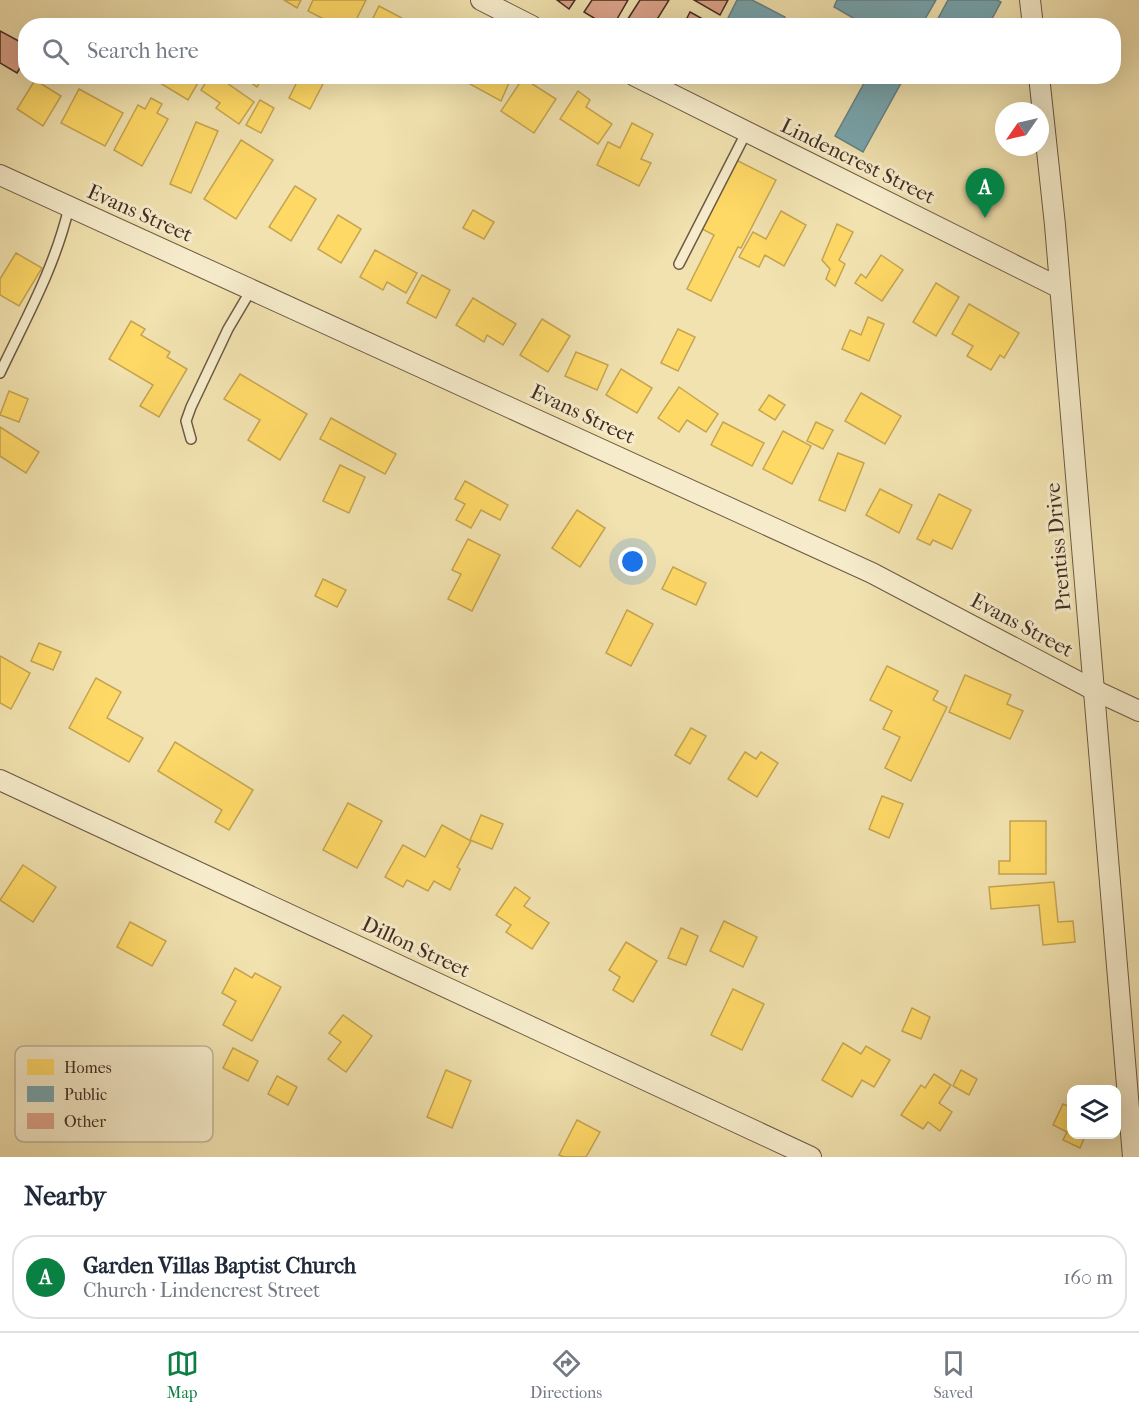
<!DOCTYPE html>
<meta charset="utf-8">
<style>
body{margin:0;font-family:"IM FELL French Canon",serif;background:#f2f2f3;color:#1f2937}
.controls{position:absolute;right:18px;bottom:18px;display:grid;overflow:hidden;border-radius:12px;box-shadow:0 6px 24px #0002}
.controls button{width:54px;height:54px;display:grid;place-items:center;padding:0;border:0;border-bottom:2px solid #e0e1e3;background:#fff;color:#1f2937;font:30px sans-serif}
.compass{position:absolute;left:995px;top:102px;width:54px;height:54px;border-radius:50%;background:#fff;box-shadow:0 6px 24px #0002;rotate:236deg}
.you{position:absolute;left:633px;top:562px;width:21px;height:21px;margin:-15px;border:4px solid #fff;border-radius:50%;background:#1a73e8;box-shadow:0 0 0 9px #1a73e833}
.badge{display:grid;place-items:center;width:39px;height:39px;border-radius:50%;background:#0b8043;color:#fff;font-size:20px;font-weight:700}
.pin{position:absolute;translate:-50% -50px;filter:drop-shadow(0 2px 3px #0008)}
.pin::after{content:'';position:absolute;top:32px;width:21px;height:18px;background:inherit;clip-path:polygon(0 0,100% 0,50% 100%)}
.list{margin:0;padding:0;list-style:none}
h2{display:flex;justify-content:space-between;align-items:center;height:78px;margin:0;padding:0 24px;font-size:26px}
h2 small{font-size:20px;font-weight:400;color:#747a83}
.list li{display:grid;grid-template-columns:39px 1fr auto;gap:18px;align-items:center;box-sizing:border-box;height:84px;margin:0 12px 12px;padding:0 12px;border:2px solid #e0e1e3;border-radius:24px}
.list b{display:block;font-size:22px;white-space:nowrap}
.list p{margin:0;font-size:20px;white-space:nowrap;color:#747a83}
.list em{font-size:20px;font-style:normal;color:#747a83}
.icon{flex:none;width:33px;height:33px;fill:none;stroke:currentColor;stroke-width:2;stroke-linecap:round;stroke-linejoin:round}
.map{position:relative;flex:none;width:1139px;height:1157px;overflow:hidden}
.search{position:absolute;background:#fff;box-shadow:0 6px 24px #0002;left:18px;right:18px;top:18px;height:66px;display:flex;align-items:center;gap:15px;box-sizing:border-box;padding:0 21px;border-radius:24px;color:#747a83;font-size:22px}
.sheet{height:174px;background:#fff}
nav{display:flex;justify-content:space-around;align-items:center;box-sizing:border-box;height:84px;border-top:2px solid #e0e1e3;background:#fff;font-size:16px;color:#747a83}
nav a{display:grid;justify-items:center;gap:3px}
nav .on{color:#0b8043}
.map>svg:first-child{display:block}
</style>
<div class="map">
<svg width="1139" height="1157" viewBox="0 0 1139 1157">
<rect width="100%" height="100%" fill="#f1e2af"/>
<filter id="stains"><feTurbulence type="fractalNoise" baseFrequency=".00333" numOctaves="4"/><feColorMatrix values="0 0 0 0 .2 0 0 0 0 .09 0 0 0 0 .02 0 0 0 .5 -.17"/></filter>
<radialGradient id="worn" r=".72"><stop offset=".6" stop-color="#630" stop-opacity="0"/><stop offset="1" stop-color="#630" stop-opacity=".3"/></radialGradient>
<g fill="#ffd966" stroke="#c6a551" stroke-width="1.5">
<path d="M 284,0 L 301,0 L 297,8 Z"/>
<path d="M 313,0 L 366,0 L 353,26 L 337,26 L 308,11 Z"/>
<path d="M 379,6 L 402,18 L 398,26 L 369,26 Z"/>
<path d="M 164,76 L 202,76 L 188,100 L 160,83 Z"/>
<path d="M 210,76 L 217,76 L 254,102 L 239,124 L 216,108 L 220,103 L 201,90 Z"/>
<path d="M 242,76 L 264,76 L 257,87 Z"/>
<path d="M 300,76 L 327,76 L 310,109 L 289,98 Z"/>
<path d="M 471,76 L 512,76 L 501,101 L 468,83 Z"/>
<path d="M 523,78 L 556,99 L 534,133 L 501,111 Z"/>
<path d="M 35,80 L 61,96 L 43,126 L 17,109 Z"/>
<path d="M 79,89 L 123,113 L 105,146 L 61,123 Z"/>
<path d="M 578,91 L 590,100 L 586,107 L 612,124 L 598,144 L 560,119 Z"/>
<path d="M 151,98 L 162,104 L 157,113 L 168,119 L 142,166 L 114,150 L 138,105 L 145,109 Z"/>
<path d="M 260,100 L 274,108 L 261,133 L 246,125 Z"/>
<path d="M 196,122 L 218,131 L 191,193 L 170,184 Z"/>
<path d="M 632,123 L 653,134 L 641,159 L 651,163 L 639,186 L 597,165 L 608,142 L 620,148 Z"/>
<path d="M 241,140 L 273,160 L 236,219 L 204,199 Z"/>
<path d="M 736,160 L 776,180 L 741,248 L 738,247 L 711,301 L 687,289 L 714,235 L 702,229 Z"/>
<path d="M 295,186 L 316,199 L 291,241 L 269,227 Z"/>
<path d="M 473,210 L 494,222 L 484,239 L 463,228 Z"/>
<path d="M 781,211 L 806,225 L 784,266 L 765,255 L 759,267 L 739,257 L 753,232 L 766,239 Z"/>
<path d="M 338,215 L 361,229 L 341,263 L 318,249 Z"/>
<path d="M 837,224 L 853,232 L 839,260 L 845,264 L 835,286 L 826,279 L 830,269 L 822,260 Z"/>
<path d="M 375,250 L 417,273 L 406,293 L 387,282 L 383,290 L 360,277 Z"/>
<path d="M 16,253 L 42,268 L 19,306 L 0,295 L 0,279 Z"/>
<path d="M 881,255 L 903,270 L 882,301 L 855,283 L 861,274 L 866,278 Z"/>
<path d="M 422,275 L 450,290 L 436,318 L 407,303 Z"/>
<path d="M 936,283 L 959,297 L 936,336 L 913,322 Z"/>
<path d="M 473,298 L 516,324 L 503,345 L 487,335 L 484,342 L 456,325 Z"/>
<path d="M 969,304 L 1019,333 L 1004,358 L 1000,355 L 991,370 L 967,356 L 973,346 L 952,334 Z"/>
<path d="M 868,317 L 884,324 L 869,361 L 842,349 L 850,330 L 861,335 Z"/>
<path d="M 542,319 L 570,336 L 548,372 L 520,355 Z"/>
<path d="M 131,321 L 145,329 L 141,335 L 170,352 L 167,357 L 187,369 L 159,417 L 140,406 L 153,385 L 109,359 Z"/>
<path d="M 678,329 L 695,337 L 678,371 L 661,363 Z"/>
<path d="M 576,352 L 608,365 L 597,390 L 565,376 Z"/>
<path d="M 621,369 L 652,388 L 637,413 L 606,395 Z"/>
<path d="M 240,374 L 307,414 L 280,460 L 248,440 L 260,420 L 224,399 Z"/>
<path d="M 679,387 L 718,414 L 706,432 L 687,420 L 679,432 L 658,418 Z"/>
<path d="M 9,391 L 28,399 L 19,422 L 0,415 Z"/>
<path d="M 861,393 L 901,416 L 885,444 L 845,421 Z"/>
<path d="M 769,395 L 785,405 L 775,420 L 759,410 Z"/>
<path d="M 331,418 L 396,454 L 385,474 L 320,439 Z"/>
<path d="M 723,422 L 764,443 L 752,466 L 711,445 Z"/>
<path d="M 816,422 L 833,430 L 823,449 L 807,441 Z"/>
<path d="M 0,427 L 39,452 L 26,473 L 0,456 Z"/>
<path d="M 783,431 L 811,446 L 792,484 L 763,469 Z"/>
<path d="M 838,453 L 864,463 L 845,511 L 819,500 Z"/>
<path d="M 340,465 L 365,477 L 349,513 L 323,501 Z"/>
<path d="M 465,481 L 508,505 L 500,520 L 481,510 L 471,528 L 456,520 L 465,504 L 455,499 Z"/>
<path d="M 880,489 L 912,505 L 899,533 L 866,515 Z"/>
<path d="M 939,494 L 971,510 L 952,549 L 933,540 L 930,545 L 917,539 Z"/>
<path d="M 577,510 L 605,528 L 580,567 L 552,548 Z"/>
<path d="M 468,539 L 500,555 L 472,611 L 448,599 L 461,574 L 452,570 Z"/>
<path d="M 673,567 L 706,583 L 696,605 L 662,589 Z"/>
<path d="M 323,579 L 346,590 L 337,607 L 315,596 Z"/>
<path d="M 627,610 L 653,624 L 631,666 L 606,653 Z"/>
<path d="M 39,643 L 61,652 L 53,670 L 31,661 Z"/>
<path d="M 0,656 L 30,673 L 11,709 L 0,703 Z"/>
<path d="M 887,666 L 938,691 L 933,700 L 947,707 L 911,781 L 885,768 L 900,737 L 883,729 L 892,711 L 870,700 Z"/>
<path d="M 965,675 L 1011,695 L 1007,704 L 1023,711 L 1010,739 L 949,712 Z"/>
<path d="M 96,678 L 121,692 L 107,718 L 143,738 L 129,762 L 69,728 Z"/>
<path d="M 691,728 L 706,736 L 690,764 L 675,755 Z"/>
<path d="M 175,742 L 253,790 L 229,830 L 215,822 L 222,810 L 158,771 Z"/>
<path d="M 745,752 L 756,759 L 761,752 L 778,763 L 757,797 L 728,779 Z"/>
<path d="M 882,796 L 903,804 L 889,838 L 869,829 Z"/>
<path d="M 348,803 L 382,821 L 357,868 L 323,850 Z"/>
<path d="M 481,815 L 503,824 L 492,849 L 470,840 Z"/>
<path d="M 1010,821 L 1046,821 L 1046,874 L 999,874 L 999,861 L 1010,861 Z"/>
<path d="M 442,825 L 471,841 L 457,867 L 460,869 L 450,890 L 434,881 L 428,891 L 407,880 L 403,887 L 385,877 L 403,845 L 425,857 Z"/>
<path d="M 23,865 L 56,887 L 33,922 L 0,900 Z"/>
<path d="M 1054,882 L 1058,922 L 1073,921 L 1075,942 L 1043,945 L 1039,905 L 991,909 L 989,887 Z"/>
<path d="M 515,887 L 530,898 L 524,906 L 549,923 L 532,949 L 506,932 L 511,925 L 496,915 Z"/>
<path d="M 724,921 L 757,937 L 743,967 L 710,951 Z"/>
<path d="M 130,922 L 166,941 L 152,966 L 117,947 Z"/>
<path d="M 681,928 L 698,936 L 686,965 L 668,958 Z"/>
<path d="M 626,942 L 657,961 L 633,1002 L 613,990 L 620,977 L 609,970 Z"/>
<path d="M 235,968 L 252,978 L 255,973 L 281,987 L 252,1041 L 223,1025 L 236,1001 L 222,993 Z"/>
<path d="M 733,989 L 764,1004 L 742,1050 L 711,1035 Z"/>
<path d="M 912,1008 L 930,1017 L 921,1039 L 902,1031 Z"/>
<path d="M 343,1015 L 372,1036 L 346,1072 L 328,1059 L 341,1042 L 329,1033 Z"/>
<path d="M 843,1043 L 861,1054 L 866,1046 L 890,1060 L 874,1087 L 862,1080 L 852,1097 L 822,1080 Z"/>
<path d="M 233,1048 L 258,1061 L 248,1081 L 223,1068 Z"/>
<path d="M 446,1070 L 471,1081 L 452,1128 L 427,1117 Z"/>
<path d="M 961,1070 L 977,1079 L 969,1095 L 953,1086 Z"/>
<path d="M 934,1074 L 951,1085 L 939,1103 L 952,1112 L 940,1131 L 928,1122 L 923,1129 L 901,1115 L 921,1085 L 925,1088 Z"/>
<path d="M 277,1076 L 297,1087 L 288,1105 L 268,1094 Z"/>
<path d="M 1063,1104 L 1072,1108 L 1072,1134 L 1086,1134 L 1080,1148 L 1063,1140 L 1067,1132 L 1053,1125 Z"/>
<path d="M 577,1120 L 600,1132 L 586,1157 L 564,1157 L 559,1155 Z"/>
</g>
<g fill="#76a5af" stroke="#668084" stroke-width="1.5">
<path d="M 737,0 L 752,0 L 785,17 L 781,26 L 724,26 Z"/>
<path d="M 837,0 L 936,0 L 921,26 L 867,26 L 834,7 Z"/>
<path d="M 948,0 L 997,0 L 1001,2 L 988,26 L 934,26 Z"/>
<path d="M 868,76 L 905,76 L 863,152 L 835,136 Z"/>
</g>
<g fill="#dea48b" stroke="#412b21" stroke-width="1.5">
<path d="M 557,0 L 575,0 L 569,9 Z"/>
<path d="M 592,0 L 628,0 L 613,26 L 607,26 L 584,12 Z"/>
<path d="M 640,0 L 669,0 L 653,26 L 626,26 L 624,25 Z"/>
<path d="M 694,0 L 728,0 L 720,15 Z"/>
<path d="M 690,12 L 712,24 L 711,26 L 683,26 Z"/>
<path d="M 0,31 L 26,45 L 26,58 L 17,73 L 0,63 Z"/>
</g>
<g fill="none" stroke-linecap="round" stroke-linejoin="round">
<g stroke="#6d5944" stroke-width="12">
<g id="service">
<path d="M 679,264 L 746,133"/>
<path d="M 0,373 C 26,318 55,267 69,207"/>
<path d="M 191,439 L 186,421 L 191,407 L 228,329 L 251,290"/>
</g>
</g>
<g stroke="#6d5944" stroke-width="22">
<g id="minor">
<path d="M 481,0 L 532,26"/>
<path d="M 1030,0 L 1033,26"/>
<path d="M 635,76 L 1060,288"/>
<path d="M 1039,76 L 1055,225 L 1133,1157"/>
<path d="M 0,175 L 872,573 L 1094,690 L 1139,711"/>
<path d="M 0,780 L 811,1157"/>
</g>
</g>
<use href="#service" stroke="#f6eccb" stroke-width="9"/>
<use href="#minor" stroke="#f6eccb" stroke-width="20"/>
</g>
<g text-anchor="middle" stroke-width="6" stroke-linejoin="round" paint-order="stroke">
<g font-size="21" fill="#412b21" stroke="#f6eccb">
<text transform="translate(858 161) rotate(26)" y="7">Lindencrest Street</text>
<text transform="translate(140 213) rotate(24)" y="7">Evans Street</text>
<text transform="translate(583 414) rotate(25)" y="7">Evans Street</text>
<text transform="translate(1058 547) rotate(-95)" y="7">Prentiss Drive</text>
<text transform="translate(1022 625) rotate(28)" y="7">Evans Street</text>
<text transform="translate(416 947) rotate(25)" y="7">Dillon Street</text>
</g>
</g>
<rect x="15" y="1046" width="198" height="96" rx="9" fill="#f6eccb" stroke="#c0b298" stroke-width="1.5"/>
<rect x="27" y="1059" width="27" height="16" fill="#ffd966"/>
<rect x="27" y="1086" width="27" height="16" fill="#76a5af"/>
<rect x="27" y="1113" width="27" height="16" fill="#dea48b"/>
<g font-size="16" fill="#412b21">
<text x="64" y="1073">Homes</text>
<text x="64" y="1100">Public</text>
<text x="64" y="1127">Other</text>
</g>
<rect width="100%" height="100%" filter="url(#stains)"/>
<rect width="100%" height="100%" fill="url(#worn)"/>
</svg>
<div class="controls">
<button><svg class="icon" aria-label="layers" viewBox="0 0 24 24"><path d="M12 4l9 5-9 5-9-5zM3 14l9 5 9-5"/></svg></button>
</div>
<svg class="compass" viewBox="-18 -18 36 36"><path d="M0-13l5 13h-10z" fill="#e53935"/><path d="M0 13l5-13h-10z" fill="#747a83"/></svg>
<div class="you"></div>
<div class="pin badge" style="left:985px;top:218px">A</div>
<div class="search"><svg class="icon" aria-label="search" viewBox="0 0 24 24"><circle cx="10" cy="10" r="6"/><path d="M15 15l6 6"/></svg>Search here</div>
</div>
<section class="sheet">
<h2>Nearby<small></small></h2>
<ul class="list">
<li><span class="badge">A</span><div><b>Garden Villas Baptist Church</b><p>Church · Lindencrest Street</p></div><em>160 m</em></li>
</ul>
</section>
<nav>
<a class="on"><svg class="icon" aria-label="map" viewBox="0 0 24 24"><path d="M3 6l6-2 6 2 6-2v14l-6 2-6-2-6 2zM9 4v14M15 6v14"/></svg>Map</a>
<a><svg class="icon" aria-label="directions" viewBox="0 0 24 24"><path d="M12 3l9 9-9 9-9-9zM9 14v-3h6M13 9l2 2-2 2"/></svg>Directions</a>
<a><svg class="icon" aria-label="saved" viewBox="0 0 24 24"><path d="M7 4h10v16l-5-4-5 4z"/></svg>Saved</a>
</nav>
